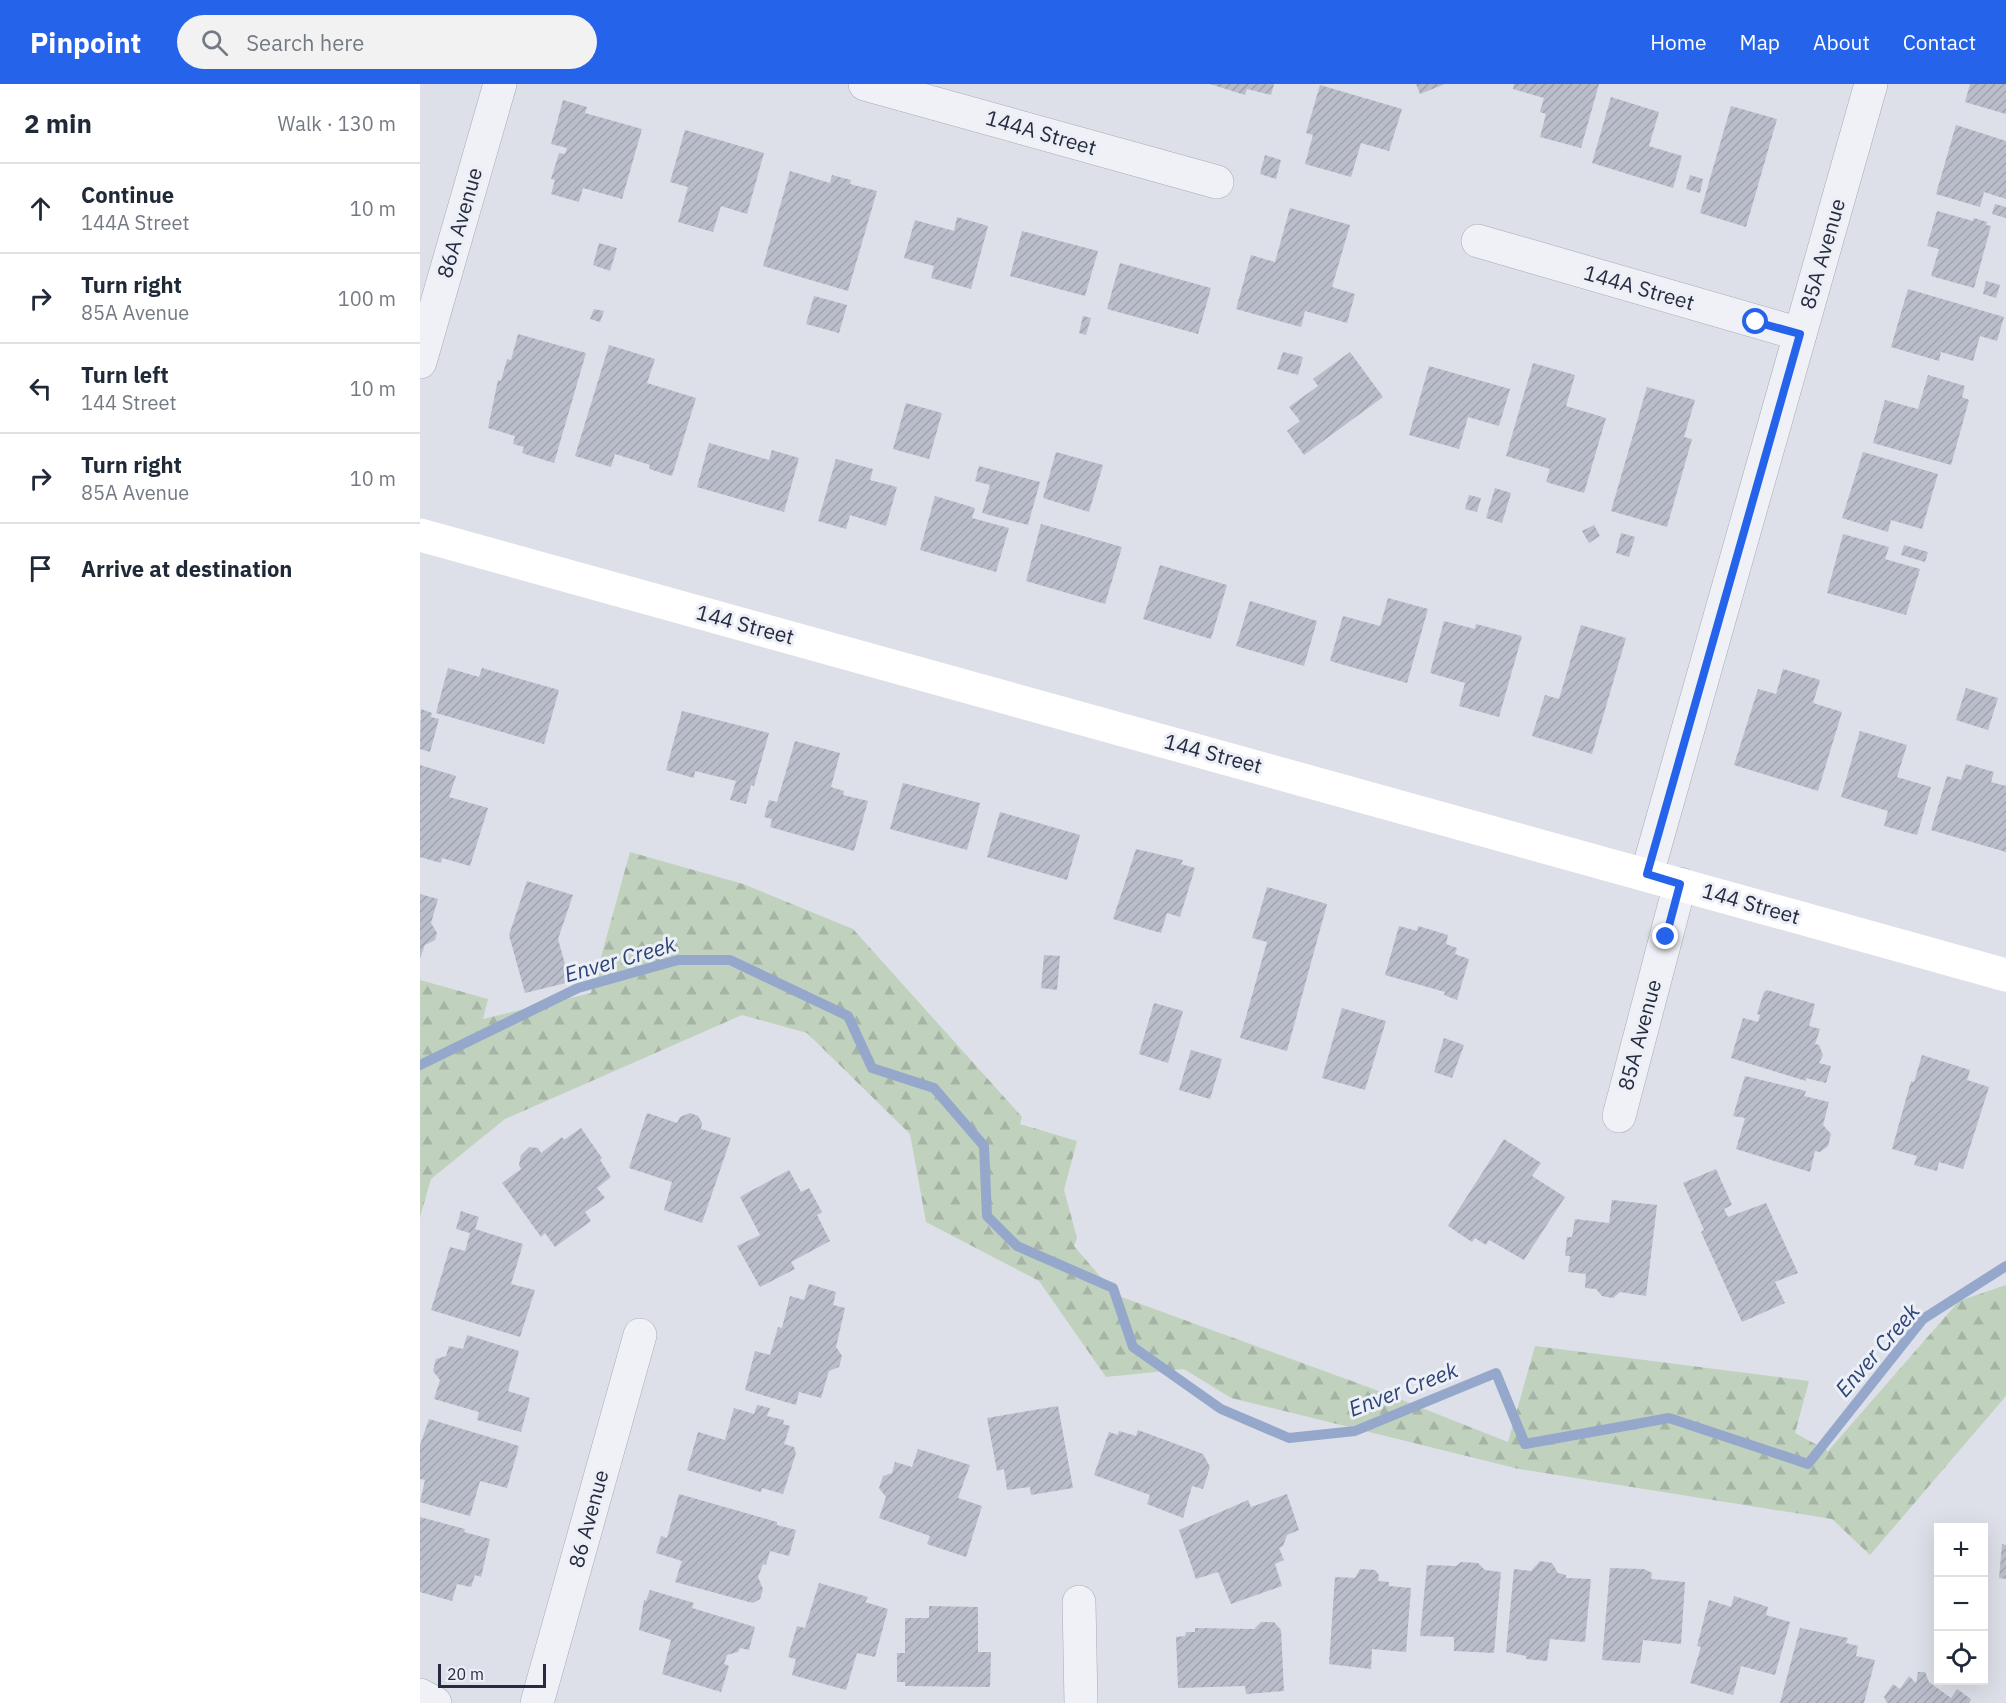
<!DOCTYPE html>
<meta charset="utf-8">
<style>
body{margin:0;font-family:"IBM Plex Sans",sans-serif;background:#f2f2f3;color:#1f2937}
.controls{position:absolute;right:18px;bottom:18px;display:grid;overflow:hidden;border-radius:0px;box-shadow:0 6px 24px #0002}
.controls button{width:54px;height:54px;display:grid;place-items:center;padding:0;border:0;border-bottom:2px solid #e0e1e3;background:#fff;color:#1f2937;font:30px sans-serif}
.scale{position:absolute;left:18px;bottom:15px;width:108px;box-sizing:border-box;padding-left:6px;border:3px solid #262b40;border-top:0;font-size:16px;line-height:21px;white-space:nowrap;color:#262b40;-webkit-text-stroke:4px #edeff6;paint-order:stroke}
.stop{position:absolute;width:18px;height:18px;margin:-14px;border:4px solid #2563eb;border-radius:50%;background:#fff}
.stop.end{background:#2563eb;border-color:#fff;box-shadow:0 2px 6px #0008}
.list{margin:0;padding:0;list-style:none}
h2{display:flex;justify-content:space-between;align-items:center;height:78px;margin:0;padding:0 24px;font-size:26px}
h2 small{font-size:20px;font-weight:400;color:#747a83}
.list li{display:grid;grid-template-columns:39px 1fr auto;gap:18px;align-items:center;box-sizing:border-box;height:90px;padding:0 24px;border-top:2px solid #e0e1e3}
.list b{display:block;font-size:22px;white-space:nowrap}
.list p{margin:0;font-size:20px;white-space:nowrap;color:#747a83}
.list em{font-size:20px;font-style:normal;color:#747a83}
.icon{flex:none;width:33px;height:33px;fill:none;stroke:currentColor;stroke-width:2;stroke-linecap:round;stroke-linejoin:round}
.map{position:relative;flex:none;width:1586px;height:1619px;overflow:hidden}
header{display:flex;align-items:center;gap:36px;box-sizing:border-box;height:84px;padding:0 30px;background:#2563eb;color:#fff}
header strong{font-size:28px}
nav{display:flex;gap:33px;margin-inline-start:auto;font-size:21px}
.search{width:420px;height:54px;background:#f2f2f3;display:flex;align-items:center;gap:15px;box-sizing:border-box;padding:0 21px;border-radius:33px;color:#747a83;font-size:22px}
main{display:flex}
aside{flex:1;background:#fff}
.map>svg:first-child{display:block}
</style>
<header>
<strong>Pinpoint</strong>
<div class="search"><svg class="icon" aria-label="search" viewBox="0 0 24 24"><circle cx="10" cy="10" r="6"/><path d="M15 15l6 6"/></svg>Search here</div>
<nav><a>Home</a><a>Map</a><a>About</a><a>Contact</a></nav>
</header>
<main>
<aside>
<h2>2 min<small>Walk · 130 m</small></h2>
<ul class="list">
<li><svg class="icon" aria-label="ahead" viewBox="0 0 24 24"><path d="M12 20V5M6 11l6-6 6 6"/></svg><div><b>Continue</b><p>144A Street</p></div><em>10 m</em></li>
<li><svg class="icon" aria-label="right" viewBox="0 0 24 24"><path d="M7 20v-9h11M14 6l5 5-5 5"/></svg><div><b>Turn right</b><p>85A Avenue</p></div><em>100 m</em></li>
<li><svg class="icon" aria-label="left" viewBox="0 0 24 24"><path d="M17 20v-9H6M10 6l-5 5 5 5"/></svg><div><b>Turn left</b><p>144 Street</p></div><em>10 m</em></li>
<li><svg class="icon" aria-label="right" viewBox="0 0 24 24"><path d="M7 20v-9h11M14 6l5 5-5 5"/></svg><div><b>Turn right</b><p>85A Avenue</p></div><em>10 m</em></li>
<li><svg class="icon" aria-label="arrive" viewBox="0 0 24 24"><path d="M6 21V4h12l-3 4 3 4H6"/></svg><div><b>Arrive at destination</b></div></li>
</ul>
</aside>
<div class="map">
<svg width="1586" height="1619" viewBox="0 0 1586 1619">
<defs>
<pattern id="forest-firs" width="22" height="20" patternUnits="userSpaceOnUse" patternTransform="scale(1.5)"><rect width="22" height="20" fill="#c0d2be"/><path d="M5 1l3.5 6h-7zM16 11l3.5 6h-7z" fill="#a5b4a4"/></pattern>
<pattern id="building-hatch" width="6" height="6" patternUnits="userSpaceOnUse" patternTransform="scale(1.5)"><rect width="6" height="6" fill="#babecb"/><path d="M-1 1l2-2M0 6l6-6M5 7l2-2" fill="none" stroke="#a0a3af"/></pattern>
</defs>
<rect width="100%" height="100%" fill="#dde0e8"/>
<path fill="url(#forest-firs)" d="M 210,768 L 323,800 L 433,845 L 602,1033 L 600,1040 L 657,1057 L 644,1106 L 657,1154 L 654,1162 L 696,1211 L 959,1307 L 1088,1358 L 1115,1262 L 1389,1297 L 1375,1349 L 1408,1367 L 1539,1217 L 1586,1201 L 1586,1312 L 1450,1471 L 1412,1435 L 1099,1385 L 811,1314 L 764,1285 L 686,1293 L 619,1197 L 506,1138 L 490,1050 L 387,949 L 322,931 L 85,1035 L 11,1095 L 0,1133 L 0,896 L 68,915 L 63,935 L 171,909 Z"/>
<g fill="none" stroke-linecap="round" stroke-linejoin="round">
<path stroke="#95a8cb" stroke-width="10" d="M 0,981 L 158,904 L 258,876 L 310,876 L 428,932 L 452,984 L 514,1004 L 564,1062 L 567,1132 L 597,1162 L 693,1204 L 713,1263 L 801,1325 L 869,1354 L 935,1347 L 1076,1289 L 1105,1360 L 1249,1334 L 1388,1380 L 1503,1235 L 1586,1182"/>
</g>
<g fill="url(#building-hatch)">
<path d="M 790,0 L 854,0 L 851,11 L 827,5 L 825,11 Z"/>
<path d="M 996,0 L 1025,0 L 1000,10 Z"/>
<path d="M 1094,0 L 1179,0 L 1161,64 L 1120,53 L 1126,30 L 1120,28 L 1124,14 L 1093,5 Z"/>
<path d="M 1550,0 L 1586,0 L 1586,30 L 1545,18 Z"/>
<path d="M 900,1 L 982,25 L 969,67 L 941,59 L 931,93 L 885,80 L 893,51 L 886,49 Z"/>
<path d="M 1191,13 L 1239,28 L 1229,62 L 1262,72 L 1253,104 L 1172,79 Z"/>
<path d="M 143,16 L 167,23 L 165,29 L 222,45 L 202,115 L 163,104 L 159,118 L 131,110 L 135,96 L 131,95 L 139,69 L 145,70 L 147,64 L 131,60 Z"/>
<path d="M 1311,22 L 1357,35 L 1326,143 L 1280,129 Z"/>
<path d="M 1536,41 L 1586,57 L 1586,115 L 1564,108 L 1560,123 L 1516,110 Z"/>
<path d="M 265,46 L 344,69 L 327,130 L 301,122 L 293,148 L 258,138 L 268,103 L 250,98 Z"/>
<path d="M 845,71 L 861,76 L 856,95 L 840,90 Z"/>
<path d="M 370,87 L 410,99 L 412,91 L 431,96 L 430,100 L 457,107 L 428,207 L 343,182 Z"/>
<path d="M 1270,91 L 1283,95 L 1280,109 L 1266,105 Z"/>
<path d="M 1575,120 L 1586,123 L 1586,134 L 1572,130 Z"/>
<path d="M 870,124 L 930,141 L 912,203 L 935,210 L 927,239 L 885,227 L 881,243 L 816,225 L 831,171 L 855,178 Z"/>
<path d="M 1517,127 L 1553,137 L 1554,134 L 1567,138 L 1566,141 L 1571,142 L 1554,204 L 1511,192 L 1519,165 L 1507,162 Z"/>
<path d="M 537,133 L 568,142 L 551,205 L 511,194 L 514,182 L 484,174 L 495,136 L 534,147 Z"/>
<path d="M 602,147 L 678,167 L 665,212 L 590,192 Z"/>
<path d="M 179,159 L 197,164 L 190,187 L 173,181 Z"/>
<path d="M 700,179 L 791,204 L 778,250 L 687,225 Z"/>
<path d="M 1566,197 L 1580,201 L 1576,214 L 1563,210 Z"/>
<path d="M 1488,205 L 1584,233 L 1577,257 L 1560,252 L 1553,277 L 1521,268 L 1519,277 L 1471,263 Z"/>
<path d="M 394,212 L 427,221 L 419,249 L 386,240 Z"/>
<path d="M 174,225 L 184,227 L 180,238 L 170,235 Z"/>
<path d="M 663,232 L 671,234 L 666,251 L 659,249 Z"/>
<path d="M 98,250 L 166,269 L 134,379 L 102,369 L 104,363 L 93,360 L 95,352 L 68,344 L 78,296 L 81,297 L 87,275 L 91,276 Z"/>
<path d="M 189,261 L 235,275 L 227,299 L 276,314 L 252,392 L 229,385 L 230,381 L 195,370 L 191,383 L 155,372 Z"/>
<path d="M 863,268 L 883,273 L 878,291 L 857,285 Z"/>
<path d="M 930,268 L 963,313 L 884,371 L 867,347 L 880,337 L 869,323 L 898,302 L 893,295 Z"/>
<path d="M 1113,279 L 1155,291 L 1146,322 L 1186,334 L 1164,409 L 1126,398 L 1130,385 L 1086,372 Z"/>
<path d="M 1009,282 L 1090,305 L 1079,342 L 1048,333 L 1039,365 L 989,351 Z"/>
<path d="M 1508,291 L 1545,302 L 1542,313 L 1549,316 L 1531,381 L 1453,359 L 1465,316 L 1498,325 Z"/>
<path d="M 1227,303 L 1275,316 L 1264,353 L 1272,355 L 1247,443 L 1191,427 Z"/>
<path d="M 486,319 L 522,329 L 509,375 L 473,365 Z"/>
<path d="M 289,359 L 349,376 L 352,366 L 379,374 L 364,428 L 277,403 Z"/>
<path d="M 636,368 L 683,381 L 669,428 L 623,414 Z"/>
<path d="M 1443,368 L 1518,390 L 1502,445 L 1471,436 L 1468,448 L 1422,434 Z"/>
<path d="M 416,375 L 453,385 L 450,396 L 477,403 L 466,442 L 430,431 L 426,445 L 398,437 Z"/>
<path d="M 559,382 L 620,398 L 608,441 L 562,429 L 570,401 L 555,397 Z"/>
<path d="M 1075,404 L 1091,409 L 1082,439 L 1066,434 Z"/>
<path d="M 1049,411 L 1061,414 L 1057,428 L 1045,425 Z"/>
<path d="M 515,412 L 555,424 L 552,434 L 589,444 L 576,488 L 500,466 Z"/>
<path d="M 621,440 L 702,463 L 685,520 L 606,497 Z"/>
<path d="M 1174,441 L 1180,452 L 1169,459 L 1162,447 Z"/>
<path d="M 1201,449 L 1215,453 L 1209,473 L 1196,469 Z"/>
<path d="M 1423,450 L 1469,463 L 1465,475 L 1500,485 L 1486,531 L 1407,509 Z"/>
<path d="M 1484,461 L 1508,468 L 1505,478 L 1481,471 Z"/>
<path d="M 740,481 L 807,501 L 791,555 L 723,535 Z"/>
<path d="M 968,514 L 1008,525 L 987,599 L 910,577 L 923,532 L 960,542 Z"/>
<path d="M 830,517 L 897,537 L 884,582 L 816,562 Z"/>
<path d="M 1024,537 L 1055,545 L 1056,540 L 1102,552 L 1079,633 L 1039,622 L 1045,599 L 1010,589 Z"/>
<path d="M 1161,541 L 1206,554 L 1172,670 L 1112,652 L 1125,611 L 1139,615 Z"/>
<path d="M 28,584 L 59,593 L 62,584 L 139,606 L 124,660 L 16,629 Z"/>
<path d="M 1363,585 L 1400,596 L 1393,619 L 1422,628 L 1398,707 L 1314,681 L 1338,605 L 1356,610 Z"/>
<path d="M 1546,604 L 1578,614 L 1568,646 L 1536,636 Z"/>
<path d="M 1,625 L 12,629 L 11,633 L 19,635 L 10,668 L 0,665 Z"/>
<path d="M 262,627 L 349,649 L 334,702 L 331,701 L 326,720 L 310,716 L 316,697 L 275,687 L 274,694 L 246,686 Z"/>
<path d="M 1440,647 L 1487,661 L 1477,693 L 1511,703 L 1497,751 L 1464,742 L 1468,727 L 1421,713 Z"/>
<path d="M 375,657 L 420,669 L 411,703 L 424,707 L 423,711 L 448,717 L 434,767 L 350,743 L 352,735 L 344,733 L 349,716 L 357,718 Z"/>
<path d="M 1546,680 L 1574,688 L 1571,698 L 1586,702 L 1586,768 L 1511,746 L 1527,692 L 1541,696 Z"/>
<path d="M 0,681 L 36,692 L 29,713 L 68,724 L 50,782 L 22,774 L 21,779 L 0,773 Z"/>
<path d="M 483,699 L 560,719 L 547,766 L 470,745 Z"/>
<path d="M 580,728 L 660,751 L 647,796 L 567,773 Z"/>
<path d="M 716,765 L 763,776 L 761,780 L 775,784 L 760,833 L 747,829 L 741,849 L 693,835 Z"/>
<path d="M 107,797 L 153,811 L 138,855 L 150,898 L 105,909 L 89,851 Z"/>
<path d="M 847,803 L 907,820 L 867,967 L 820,954 L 847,858 L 832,854 Z"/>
<path d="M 0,810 L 18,815 L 11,839 L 17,849 L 15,856 L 5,861 L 0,874 Z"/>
<path d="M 979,842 L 997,847 L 998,842 L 1028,851 L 1026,860 L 1037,864 L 1035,870 L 1049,875 L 1037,916 L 1024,911 L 1025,908 L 965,891 Z"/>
<path d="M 624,871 L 640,872 L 637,906 L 621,904 Z"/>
<path d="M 1347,906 L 1395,920 L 1389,942 L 1400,945 L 1395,960 L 1399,961 L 1403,971 L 1399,979 L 1411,982 L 1406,999 L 1386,994 L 1386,997 L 1311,974 L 1323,934 L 1338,938 L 1340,931 L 1337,930 L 1344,908 Z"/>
<path d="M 734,919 L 763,927 L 748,979 L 719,970 Z"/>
<path d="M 922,924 L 966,937 L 945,1006 L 902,994 Z"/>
<path d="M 1024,954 L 1044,961 L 1032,994 L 1014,988 Z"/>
<path d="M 771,966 L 802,975 L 790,1015 L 759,1006 Z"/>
<path d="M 1502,971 L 1550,986 L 1547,996 L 1569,1003 L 1543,1085 L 1519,1078 L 1517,1087 L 1494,1081 L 1497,1072 L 1472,1065 L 1491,997 L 1494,998 Z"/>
<path d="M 1325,992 L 1386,1007 L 1384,1012 L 1409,1018 L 1403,1041 L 1411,1050 L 1408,1062 L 1400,1068 L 1395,1067 L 1390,1088 L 1316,1065 L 1325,1034 L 1313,1032 Z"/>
<path d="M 227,1029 L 257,1039 L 260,1033 L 270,1029 L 278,1032 L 282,1039 L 281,1045 L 311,1054 L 282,1139 L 244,1126 L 252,1098 L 209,1084 Z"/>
<path d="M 161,1044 L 182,1074 L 180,1076 L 191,1093 L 177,1104 L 185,1114 L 165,1128 L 171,1137 L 135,1163 L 125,1149 L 121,1153 L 82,1099 L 101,1085 L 99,1081 L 101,1071 L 109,1063 L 118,1064 L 121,1069 L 142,1053 L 144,1056 Z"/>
<path d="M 1084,1055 L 1121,1079 L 1112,1092 L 1145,1113 L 1104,1176 L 1069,1156 L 1066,1161 L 1055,1154 L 1052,1158 L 1028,1142 Z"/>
<path d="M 1296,1085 L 1312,1121 L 1304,1125 L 1308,1133 L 1346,1119 L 1378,1189 L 1355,1198 L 1365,1219 L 1322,1238 L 1281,1148 L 1284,1146 L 1263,1099 Z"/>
<path d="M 369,1086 L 381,1108 L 389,1104 L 402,1128 L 397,1131 L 410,1157 L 371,1178 L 375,1185 L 340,1203 L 317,1162 L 340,1151 L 320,1113 Z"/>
<path d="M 1192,1116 L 1237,1121 L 1226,1212 L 1200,1208 L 1193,1214 L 1182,1212 L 1176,1205 L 1165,1204 L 1166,1190 L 1148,1188 L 1150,1172 L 1145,1172 L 1147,1153 L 1152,1153 L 1155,1135 L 1189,1139 Z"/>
<path d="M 41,1127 L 59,1133 L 55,1145 L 103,1160 L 91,1200 L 115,1206 L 100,1253 L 11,1226 L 30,1163 L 45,1167 L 50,1149 L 36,1145 Z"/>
<path d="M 389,1200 L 416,1208 L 413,1221 L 425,1224 L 416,1263 L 422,1272 L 419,1283 L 409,1287 L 401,1314 L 379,1308 L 376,1321 L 325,1306 L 335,1267 L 350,1271 L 358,1243 L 362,1244 L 370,1212 L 384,1216 Z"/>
<path d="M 47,1251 L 99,1267 L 88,1307 L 110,1314 L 101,1348 L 57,1336 L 59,1328 L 14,1315 L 20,1296 L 13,1287 L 16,1275 L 26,1272 L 29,1262 L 43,1265 Z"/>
<path d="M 337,1321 L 350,1324 L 347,1332 L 364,1336 L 363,1340 L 370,1342 L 364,1360 L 374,1363 L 376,1369 L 363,1410 L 342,1404 L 341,1408 L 267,1386 L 278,1348 L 305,1356 L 314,1324 L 334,1330 Z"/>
<path d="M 638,1322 L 653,1404 L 611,1411 L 610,1403 L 587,1406 L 584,1385 L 577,1387 L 567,1334 Z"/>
<path d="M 9,1335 L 99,1362 L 87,1404 L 60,1397 L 50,1432 L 0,1418 L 5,1396 L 0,1395 L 0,1361 Z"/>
<path d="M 718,1346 L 783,1370 L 790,1383 L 783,1405 L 772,1402 L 763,1434 L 727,1420 L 730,1411 L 674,1391 L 689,1348 L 698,1351 L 699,1347 L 716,1352 Z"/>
<path d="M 498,1365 L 550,1381 L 538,1414 L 562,1422 L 546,1473 L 507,1460 L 510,1452 L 459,1434 L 466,1413 L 459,1404 L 463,1392 L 472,1389 L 475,1378 L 492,1383 Z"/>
<path d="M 259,1410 L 357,1438 L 357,1441 L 376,1446 L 369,1472 L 350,1467 L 346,1481 L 343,1480 L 338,1493 L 343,1505 L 340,1515 L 333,1519 L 255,1498 L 262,1477 L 236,1469 L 241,1452 L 247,1454 Z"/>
<path d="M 867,1410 L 879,1446 L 867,1451 L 863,1462 L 859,1464 L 864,1476 L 855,1480 L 862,1502 L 811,1520 L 798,1488 L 776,1495 L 759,1446 L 828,1416 L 831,1423 Z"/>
<path d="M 0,1433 L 45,1445 L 44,1448 L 70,1455 L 61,1493 L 55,1491 L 51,1503 L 37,1500 L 32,1517 L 0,1508 Z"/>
<path d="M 1582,1460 L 1586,1461 L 1586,1495 L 1579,1494 Z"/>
<path d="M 1120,1477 L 1132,1479 L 1138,1489 L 1146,1491 L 1146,1494 L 1171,1495 L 1165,1558 L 1130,1555 L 1127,1577 L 1106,1575 L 1106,1572 L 1086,1568 L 1094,1485 L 1111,1487 Z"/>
<path d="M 1041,1478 L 1058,1479 L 1065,1486 L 1081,1488 L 1074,1569 L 1034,1567 L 1034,1553 L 1000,1552 L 1007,1481 L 1036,1482 Z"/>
<path d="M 1190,1484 L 1224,1485 L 1232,1489 L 1231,1495 L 1265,1498 L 1261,1560 L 1223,1556 L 1220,1579 L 1182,1576 Z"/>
<path d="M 940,1485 L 955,1486 L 959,1491 L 958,1497 L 969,1498 L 969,1502 L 991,1504 L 986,1568 L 952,1565 L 951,1585 L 909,1580 L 915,1493 L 935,1494 Z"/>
<path d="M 399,1499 L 448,1513 L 445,1518 L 468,1525 L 455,1573 L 437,1569 L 426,1606 L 372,1591 L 376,1575 L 368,1573 L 377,1542 L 385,1544 Z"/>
<path d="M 230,1506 L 274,1519 L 272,1524 L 335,1543 L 329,1566 L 320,1564 L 318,1568 L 307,1571 L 304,1580 L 309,1582 L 301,1608 L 242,1590 L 251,1556 L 219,1546 L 224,1516 L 226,1517 Z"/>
<path d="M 1314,1512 L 1348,1523 L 1346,1531 L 1370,1538 L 1355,1591 L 1321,1582 L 1313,1611 L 1270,1599 L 1281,1563 L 1277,1562 L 1289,1516 L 1311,1523 Z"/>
<path d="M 509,1522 L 558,1523 L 558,1568 L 571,1568 L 570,1603 L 485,1602 L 485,1598 L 477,1598 L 477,1569 L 485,1569 L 485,1534 L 509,1534 Z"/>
<path d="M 841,1538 L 854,1538 L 861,1546 L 864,1607 L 826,1610 L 825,1602 L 758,1604 L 756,1553 L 765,1552 L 766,1548 L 775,1548 L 775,1544 L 834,1545 Z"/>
<path d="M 1380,1544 L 1428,1554 L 1426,1559 L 1438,1562 L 1436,1572 L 1455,1576 L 1444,1619 L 1360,1619 Z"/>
<path d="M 1498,1588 L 1505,1588 L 1509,1598 L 1531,1614 L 1537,1605 L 1551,1615 L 1549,1619 L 1467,1619 L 1464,1613 L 1473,1600 L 1480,1605 L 1489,1592 L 1496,1599 Z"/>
</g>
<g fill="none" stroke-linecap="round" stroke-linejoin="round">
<g stroke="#a6aab6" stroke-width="34">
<g id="street">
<path d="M 445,0 L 797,98"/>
<path d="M 1058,157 L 1380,250"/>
<path d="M 0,278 L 80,0"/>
<path d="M 1227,790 L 1451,0"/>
<path d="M 1199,1032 L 1260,800"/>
<path d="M 659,1518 L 661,1619"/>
<path d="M 0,1611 L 15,1619"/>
<path d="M 117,1619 L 220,1251"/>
</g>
</g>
<use href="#street" stroke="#f0f1f6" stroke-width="33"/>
<path stroke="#fff" stroke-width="33" d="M 0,451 L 1586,891"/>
</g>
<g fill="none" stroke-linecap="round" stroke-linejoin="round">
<path stroke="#2563eb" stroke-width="8" d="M 1246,853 L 1260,800 L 1227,790 L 1380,250 L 1336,238"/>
</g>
<g text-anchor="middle" stroke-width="6" stroke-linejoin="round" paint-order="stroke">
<g font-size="21" fill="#262b40" stroke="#edeff6">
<text transform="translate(621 49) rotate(16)" y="7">144A Street</text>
<text transform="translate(40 139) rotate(-74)" y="7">86A Avenue</text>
<text transform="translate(1403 170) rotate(-74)" y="7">85A Avenue</text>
<text transform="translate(1219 204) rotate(16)" y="7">144A Street</text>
<text transform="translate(325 541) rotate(15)" y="7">144 Street</text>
<text transform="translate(793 670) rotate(15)" y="7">144 Street</text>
<text transform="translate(1331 820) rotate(16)" y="7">144 Street</text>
<text transform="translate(1220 951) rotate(-75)" y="7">85A Avenue</text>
<text transform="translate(169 1435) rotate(-75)" y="7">86 Avenue</text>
</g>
<g font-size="22" font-style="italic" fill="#2d4476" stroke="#edeff6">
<text transform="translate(200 875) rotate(-16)" y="8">Enver Creek</text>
<text transform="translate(1457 1266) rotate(-49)" y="8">Enver Creek</text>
<text transform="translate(983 1305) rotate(-21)" y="8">Enver Creek</text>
</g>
</g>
</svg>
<div class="controls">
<button>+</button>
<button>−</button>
<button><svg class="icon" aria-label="locate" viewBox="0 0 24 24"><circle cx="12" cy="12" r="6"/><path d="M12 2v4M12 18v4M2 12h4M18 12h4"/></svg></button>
</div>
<div class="scale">20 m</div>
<div class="stop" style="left:1336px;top:238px"></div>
<div class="stop end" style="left:1246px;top:853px"></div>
</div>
</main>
